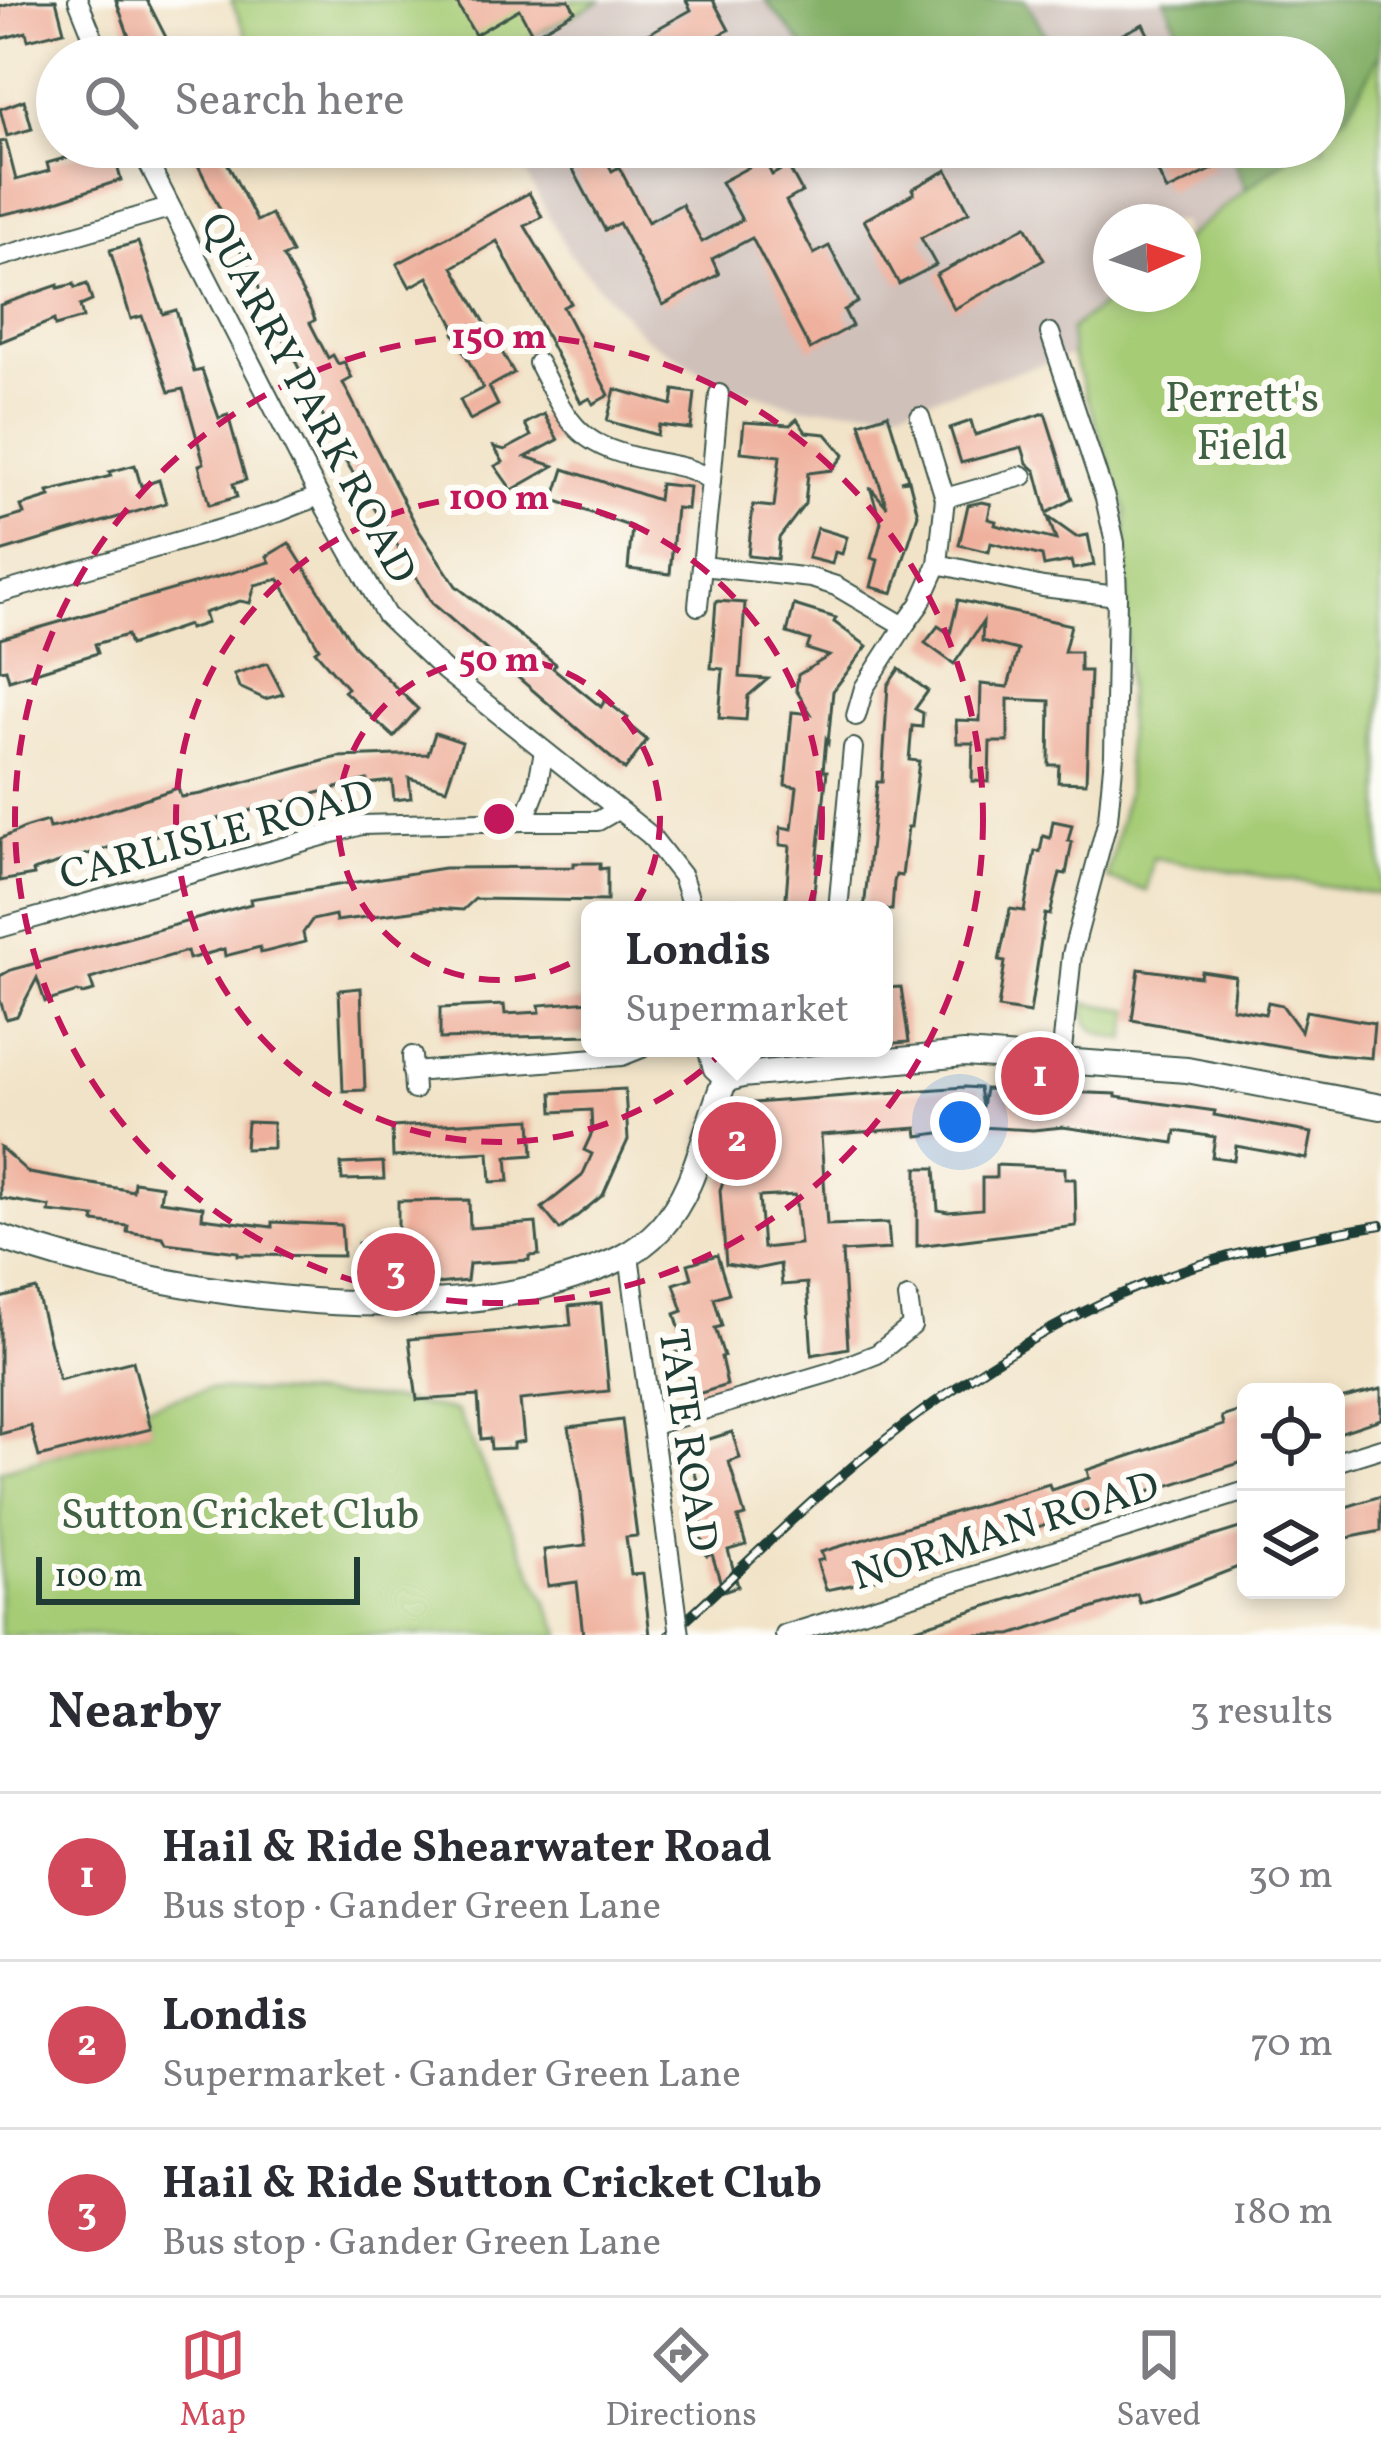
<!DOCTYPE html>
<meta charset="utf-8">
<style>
body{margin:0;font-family:Vollkorn,serif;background:#f2f2f3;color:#2b2b33}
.controls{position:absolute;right:36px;bottom:36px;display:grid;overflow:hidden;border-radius:18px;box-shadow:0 6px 18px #0003}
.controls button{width:108px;height:108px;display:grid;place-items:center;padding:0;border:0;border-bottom:3px solid #e1e1e2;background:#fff;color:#2b2b33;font:60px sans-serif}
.compass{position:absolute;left:1093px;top:204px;width:108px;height:108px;border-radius:50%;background:#fff;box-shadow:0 6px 18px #0003;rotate:87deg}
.scale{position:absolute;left:36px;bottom:30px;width:324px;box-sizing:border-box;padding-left:12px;border:6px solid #1f3d34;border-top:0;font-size:33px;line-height:42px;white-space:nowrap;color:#1f3d34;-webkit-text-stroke:9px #fdfcf7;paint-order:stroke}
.you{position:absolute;left:960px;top:1122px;width:42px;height:42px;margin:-30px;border:9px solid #fff;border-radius:50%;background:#1a73e8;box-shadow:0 0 0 18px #1a73e833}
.badge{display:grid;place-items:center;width:78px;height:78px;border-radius:50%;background:#d1495b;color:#fff;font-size:39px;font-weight:700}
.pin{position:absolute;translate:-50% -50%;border:6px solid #fff;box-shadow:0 3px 12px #0006}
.popup{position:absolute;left:581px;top:901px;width:312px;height:156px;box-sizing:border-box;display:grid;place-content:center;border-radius:18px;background:#fff;filter:drop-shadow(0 3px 9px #0005);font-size:39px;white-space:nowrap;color:#7c7c81}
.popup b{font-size:45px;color:#2b2b33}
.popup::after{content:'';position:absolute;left:50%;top:100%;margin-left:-24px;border:24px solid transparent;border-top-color:#fff}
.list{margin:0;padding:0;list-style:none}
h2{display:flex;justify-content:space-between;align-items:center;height:156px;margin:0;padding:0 48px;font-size:51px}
h2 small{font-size:39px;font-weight:400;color:#7c7c81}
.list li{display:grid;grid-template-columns:78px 1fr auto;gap:36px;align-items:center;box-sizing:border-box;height:168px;padding:0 48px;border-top:3px solid #e1e1e2}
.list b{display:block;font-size:45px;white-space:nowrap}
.list p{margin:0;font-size:39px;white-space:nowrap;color:#7c7c81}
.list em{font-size:39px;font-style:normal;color:#7c7c81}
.icon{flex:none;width:66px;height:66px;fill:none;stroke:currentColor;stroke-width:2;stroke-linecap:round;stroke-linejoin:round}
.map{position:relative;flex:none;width:1381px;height:1635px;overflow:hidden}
.search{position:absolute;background:#fff;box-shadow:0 6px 18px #0003;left:36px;right:36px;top:36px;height:132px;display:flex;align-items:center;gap:30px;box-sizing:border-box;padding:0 42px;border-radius:66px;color:#7c7c81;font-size:45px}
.sheet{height:660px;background:#fff}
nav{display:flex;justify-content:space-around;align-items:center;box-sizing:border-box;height:168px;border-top:3px solid #e1e1e2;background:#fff;font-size:33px;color:#7c7c81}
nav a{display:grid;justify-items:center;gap:6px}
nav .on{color:#d1495b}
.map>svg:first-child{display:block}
</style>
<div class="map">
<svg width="1381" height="1635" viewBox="0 0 1381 1635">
<rect width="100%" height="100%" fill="#fdfcf7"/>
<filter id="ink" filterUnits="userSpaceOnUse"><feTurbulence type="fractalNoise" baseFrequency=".00833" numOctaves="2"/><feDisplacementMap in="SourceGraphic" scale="24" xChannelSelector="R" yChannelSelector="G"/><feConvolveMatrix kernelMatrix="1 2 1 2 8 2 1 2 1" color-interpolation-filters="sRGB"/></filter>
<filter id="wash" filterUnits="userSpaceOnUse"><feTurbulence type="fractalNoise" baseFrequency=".004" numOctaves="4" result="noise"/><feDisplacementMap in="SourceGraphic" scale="48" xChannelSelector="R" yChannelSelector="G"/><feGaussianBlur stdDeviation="2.7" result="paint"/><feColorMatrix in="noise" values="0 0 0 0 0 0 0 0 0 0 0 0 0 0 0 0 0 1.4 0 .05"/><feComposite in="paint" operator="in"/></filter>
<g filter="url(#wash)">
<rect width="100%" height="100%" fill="#f1e3c7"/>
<g fill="#cfc0ba">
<path d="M 604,0 L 765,0 L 813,57 L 496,57 Z"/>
<path d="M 1025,0 L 1165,0 L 1190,57 L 1059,57 Z"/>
<path d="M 511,147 L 889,147 L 895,154 L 904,147 L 1229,147 L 1246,189 L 1183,240 L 1183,222 L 1111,222 L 1111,294 L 1116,294 L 1071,330 L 1072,355 L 899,408 L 804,408 L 720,383 L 644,337 L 569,253 Z"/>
</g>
<g fill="#a6cc76" stroke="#628455" stroke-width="3">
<path d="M 231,0 L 602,0 L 493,57 L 256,57 Z"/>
<path d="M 1165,0 L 1381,0 L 1381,895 L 1153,858 L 1147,891 L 1107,879 L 1127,791 L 1126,509 L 1072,355 L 1070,330 L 1116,294 L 1183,294 L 1183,240 L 1246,189 L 1229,147 L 1324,147 L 1324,57 L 1190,57 Z"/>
<path d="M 1085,1003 L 1131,1010 L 1126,1040 C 1101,1036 1083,1032 1085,1003 Z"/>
<path d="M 208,1389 L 390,1399 L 457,1411 L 562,1635 L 0,1635 L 0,1471 L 150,1429 L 145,1406 Z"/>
</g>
<g fill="#84b067" stroke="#52764e" stroke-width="3">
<path d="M 765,0 L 1025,0 L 1059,57 L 813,57 Z"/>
<path d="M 1165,0 L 1381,0 L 1381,52 L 1346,115 L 1324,131 L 1324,57 L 1190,57 Z"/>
<path d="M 1229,147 L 1303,147 L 1246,189 Z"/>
</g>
<g id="blocks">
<g fill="#efb19d" fill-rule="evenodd">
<path d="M 27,0 L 56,0 L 64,31 L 28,40 L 26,32 L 0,39 L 0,7 Z"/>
<path d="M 116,0 L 147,0 L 176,57 L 136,57 Z"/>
<path d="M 455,0 L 569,0 L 575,11 L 533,35 L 519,9 L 475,35 Z"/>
<path d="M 686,0 L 713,0 L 729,30 L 679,57 L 659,57 L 646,35 L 691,10 Z"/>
<path d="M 1143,24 L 1159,57 L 1076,57 Z"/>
<path d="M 24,100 L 32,129 L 7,136 L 0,109 Z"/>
<path d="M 6,141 L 16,180 L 49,171 L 47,163 L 104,147 L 112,147 L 121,180 L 38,207 L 0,215 L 0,142 Z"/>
<path d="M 189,147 L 219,147 L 257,221 L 271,214 L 292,253 L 283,257 L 308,303 L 315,320 L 310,323 L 328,358 L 333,355 L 338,364 L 344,362 L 352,378 L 343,383 L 418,529 L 456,586 L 538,650 L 556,664 L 553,668 L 601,707 L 605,700 L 628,718 L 625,722 L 647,740 L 625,770 L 432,603 L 341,453 Z"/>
<path d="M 592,147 L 599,147 L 612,171 L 619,167 L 648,222 L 682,204 L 702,242 L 742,220 L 721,182 L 764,159 L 772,175 L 788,166 L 802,192 L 786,201 L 814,254 L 829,246 L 845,276 L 858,302 L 844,310 L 852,326 L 810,349 L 752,238 L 712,259 L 719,274 L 663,305 L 619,223 L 605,230 L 568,160 Z"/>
<path d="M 1146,147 L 1202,147 L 1213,169 L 1167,191 Z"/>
<path d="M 947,170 L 969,212 L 921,238 L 936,265 L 899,284 L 864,220 L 914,193 L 912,189 Z"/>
<path d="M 529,193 L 542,217 L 525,226 L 571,303 L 563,307 L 609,395 L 593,404 L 590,398 L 581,403 L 497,241 L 453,267 L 514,373 L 489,387 L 498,405 L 470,420 L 460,400 L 483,388 L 454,333 L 457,331 L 428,277 L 410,287 L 397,264 Z"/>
<path d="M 1026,226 L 1044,260 L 954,309 L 936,275 Z"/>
<path d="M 138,242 L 163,314 L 176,310 L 194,372 L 202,370 L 219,418 L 228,415 L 246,480 L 233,484 L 237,497 L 209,505 L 199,465 L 204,463 L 183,389 L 169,392 L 142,316 L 131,319 L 110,250 Z"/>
<path d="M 74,284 L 75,288 L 87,284 L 92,301 L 80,306 L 83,318 L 55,326 L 54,320 L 0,342 L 0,305 L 58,285 L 58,288 Z"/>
<path d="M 615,389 L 672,405 L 674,390 L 695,393 L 691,429 L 659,425 L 657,435 L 607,421 Z"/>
<path d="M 1045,413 L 1072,499 L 1047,513 L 1036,471 L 1027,463 L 1022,447 L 961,463 L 950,428 L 971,421 L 975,435 Z"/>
<path d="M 544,414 L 558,440 L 526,457 L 554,466 L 512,490 L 495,466 L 503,462 L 494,447 L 505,450 L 531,436 L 525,424 Z"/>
<path d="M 888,414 L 908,479 L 900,481 L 909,480 L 918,514 L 893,593 L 871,587 L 878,560 L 871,558 L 881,522 L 870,487 L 887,507 L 860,423 Z"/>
<path d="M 797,419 L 806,432 L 826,434 L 844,455 L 832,470 L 808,473 L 805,504 L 779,538 L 777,559 L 748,556 L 753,505 L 774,507 L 780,456 L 741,452 L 744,422 L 790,425 Z"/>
<path d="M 135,465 L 141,486 L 159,480 L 166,503 L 0,552 L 0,521 L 24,514 L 21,506 L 50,497 L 48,492 L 111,476 L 109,472 Z"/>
<path d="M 564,469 L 658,500 L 660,484 L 689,487 L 687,509 L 676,508 L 670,574 L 628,569 L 632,527 L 554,500 Z"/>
<path d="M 982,502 L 991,504 L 988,519 L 996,521 L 995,525 L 1056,540 L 1048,517 L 1076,537 L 1088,535 L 1094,565 L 1073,569 L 1071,561 L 1044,566 L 1042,556 L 991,543 L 989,552 L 959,545 L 968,505 Z"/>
<path d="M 817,528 L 847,537 L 842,554 L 835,552 L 832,564 L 808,558 Z"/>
<path d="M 289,543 L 354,646 L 418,709 L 394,737 L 344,691 L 347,688 L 315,651 L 319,648 L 279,579 L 255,585 L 250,603 L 240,601 L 204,613 L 207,623 L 189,629 L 188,625 L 130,645 L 127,635 L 95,644 L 98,653 L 9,680 L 6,669 L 0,670 L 0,639 L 270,562 L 267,556 Z"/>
<path d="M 958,600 L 1071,625 L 1064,652 L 1080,652 L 1080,671 L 1090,671 L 1086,783 L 1058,782 L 1059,765 L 1049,765 L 1050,701 L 1008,699 L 1008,742 L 990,742 L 989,782 L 972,781 L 973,743 L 957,743 L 956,720 L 980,721 L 981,684 L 1008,687 L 1018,650 L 982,641 L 983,622 L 954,664 L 925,643 L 938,626 L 950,634 Z"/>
<path d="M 716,601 L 745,603 L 740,677 L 768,679 L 748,696 L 746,720 L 719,718 L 723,669 L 711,668 Z"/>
<path d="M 794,605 L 836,618 L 834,622 L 867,646 L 833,691 L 828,743 L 826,739 L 823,771 L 827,771 L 812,910 L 785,910 L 790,846 L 780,845 L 781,827 L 792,829 L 797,787 L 785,785 L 792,712 L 811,714 L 796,690 L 798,675 L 829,656 L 807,649 L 810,640 L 787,633 Z"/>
<path d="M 267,663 L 283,694 L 265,699 L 239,687 L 234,674 Z"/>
<path d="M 899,669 L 928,691 L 915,709 L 923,713 L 922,727 L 912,726 L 909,760 L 919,761 L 911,827 L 908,827 L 902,876 L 896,875 L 894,882 L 892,910 L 864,910 L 877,782 L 882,782 L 888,685 Z"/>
<path d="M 435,733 L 462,742 L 446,789 L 409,778 L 411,798 L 394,800 L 392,781 L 367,784 L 367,780 L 111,847 L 33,871 L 34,875 L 0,881 L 0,839 L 27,827 L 47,821 L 49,828 L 60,826 L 178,788 L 181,797 L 201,794 L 338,757 L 428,754 Z"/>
<path d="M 1053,821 L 1072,825 L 1068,841 L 1072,842 L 1066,874 L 1060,873 L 1050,915 L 1045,914 L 1030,1013 L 998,1008 L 1005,962 L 999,961 L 1010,909 L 1024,911 L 1035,851 L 1040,852 L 1043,836 L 1050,838 Z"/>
<path d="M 574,863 L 600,863 L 600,869 L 607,868 L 607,901 L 475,899 L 463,910 L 434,908 L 336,921 L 335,915 L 312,920 L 303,933 L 305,942 L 261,953 L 260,947 L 225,956 L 224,949 L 189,959 L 187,951 L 90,979 L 94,991 L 83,994 L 77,992 L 45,1002 L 37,978 L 17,1016 L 6,1019 L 0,1000 L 0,976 L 11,970 L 251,904 L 250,899 L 444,868 L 574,867 Z"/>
<path d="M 1139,969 L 1200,977 L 1201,971 L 1235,976 L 1232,1008 L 1265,1014 L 1268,1002 L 1282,1005 L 1301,1031 L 1306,1011 L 1374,1023 L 1371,1058 L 1325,1054 L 1132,1020 Z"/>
<path d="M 901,987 L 909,1042 L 884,1044 L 884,988 Z"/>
<path d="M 361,988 L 365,1090 L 343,1091 L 339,990 Z"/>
<path d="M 590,1001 L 590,1035 L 440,1039 L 440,1008 L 504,1005 L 505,1014 L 540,1012 L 539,1005 Z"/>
<path d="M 964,1087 L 979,1088 L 982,1107 L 985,1089 L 1116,1094 L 1116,1097 L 1215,1111 L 1214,1115 L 1312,1133 L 1307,1159 L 1236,1146 L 1234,1160 L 1212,1157 L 1215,1137 L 1176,1131 L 1174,1143 L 1063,1127 L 1033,1130 L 980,1127 L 918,1136 L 917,1128 L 821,1135 L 827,1225 L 888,1223 L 890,1249 L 842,1252 L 848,1348 L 812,1355 L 807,1283 L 782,1285 L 780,1264 L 756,1269 L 726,1264 L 720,1190 L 749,1107 L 754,1103 ZM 795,1195 L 800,1244 L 763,1248 L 759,1197 Z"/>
<path d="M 625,1089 L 628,1140 L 615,1168 L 603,1195 L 560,1230 L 542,1208 L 582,1176 L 592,1154 L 584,1150 L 592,1133 L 591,1110 L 553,1112 L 552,1093 Z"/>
<path d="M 531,1119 L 533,1155 L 507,1157 L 509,1181 L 491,1182 L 489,1152 L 393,1157 L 392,1127 Z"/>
<path d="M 247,1122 L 273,1123 L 273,1148 L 245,1149 Z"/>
<path d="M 0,1147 L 29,1173 L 133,1191 L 134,1182 L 162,1186 L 160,1201 L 203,1207 L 202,1218 L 272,1227 L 272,1222 L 341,1225 L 343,1256 L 238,1255 L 238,1252 L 166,1243 L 163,1237 L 127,1232 L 128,1226 L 94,1222 L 95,1217 L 49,1212 L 50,1207 L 0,1198 Z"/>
<path d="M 383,1162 L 384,1179 L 342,1180 L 341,1164 Z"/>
<path d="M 996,1165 L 1065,1168 L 1065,1179 L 1075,1179 L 1076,1226 L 917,1246 L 917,1168 L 935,1168 L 938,1210 L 948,1212 L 982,1209 L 982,1178 L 996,1178 Z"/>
<path d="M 469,1200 L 470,1228 L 536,1223 L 539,1255 L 529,1256 L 529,1260 L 469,1264 L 467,1281 L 436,1284 L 431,1272 L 362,1278 L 358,1243 L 398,1239 L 398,1201 Z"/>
<path d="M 717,1255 L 729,1293 L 714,1298 L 722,1326 L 715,1328 L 724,1356 L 721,1357 L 727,1385 L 688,1397 L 675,1343 L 683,1340 L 675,1314 L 683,1311 L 674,1284 L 692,1278 L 688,1264 Z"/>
<path d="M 36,1289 L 59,1380 L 133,1361 L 151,1429 L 39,1457 L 31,1426 L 0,1434 L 0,1298 Z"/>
<path d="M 601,1303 L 609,1391 L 520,1400 L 524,1441 L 513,1443 L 513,1448 L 491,1449 L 490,1438 L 481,1439 L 478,1396 L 417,1400 L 409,1339 L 571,1325 L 569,1306 Z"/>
<path d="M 1381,1389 L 1381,1419 L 1336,1434 L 1336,1400 Z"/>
<path d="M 1246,1409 L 1246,1461 L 861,1583 L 826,1590 L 817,1561 L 824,1559 L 821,1552 L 1049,1484 L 1051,1490 L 1089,1478 L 1087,1470 L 1224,1425 L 1222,1417 Z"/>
<path d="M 622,1420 L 637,1536 L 626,1537 L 631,1575 L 643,1574 L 650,1635 L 583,1635 L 577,1582 L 548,1586 L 544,1550 L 586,1545 L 580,1486 L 569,1427 Z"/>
<path d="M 732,1432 L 740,1458 L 729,1462 L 745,1516 L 738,1518 L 746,1545 L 728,1550 L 738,1586 L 723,1591 L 712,1554 L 707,1556 L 700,1533 L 705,1531 L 696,1503 L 703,1501 L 687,1446 Z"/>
<path d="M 1381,1496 L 1381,1531 L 1342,1539 L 1336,1510 Z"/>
<path d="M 1246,1526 L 1246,1564 L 1174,1592 L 1140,1603 L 1137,1594 L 1011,1635 L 907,1635 L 906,1631 Z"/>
</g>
</g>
</g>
<g filter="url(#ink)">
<use href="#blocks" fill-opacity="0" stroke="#3e564a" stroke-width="3"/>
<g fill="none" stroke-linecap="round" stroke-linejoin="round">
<g stroke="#3e564a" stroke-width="22">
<g id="street">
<path d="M 78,0 L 101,57"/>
<path d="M 140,147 L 319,496 L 386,615 L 445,671 L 650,835 L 682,876 L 693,910"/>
<path d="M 0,257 L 169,208"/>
<path d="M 1050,333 L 1105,498 L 1115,543 L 1117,596 L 1114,755 L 1108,819 L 1072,954 L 1061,1060"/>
<path d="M 538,363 C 572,431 580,447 657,462 C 678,466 694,468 711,481 L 702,566 L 811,578 L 836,586 L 904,626 L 920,604 L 938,564 L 1043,587 L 1117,596"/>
<path d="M 920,417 L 945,498 L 938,564"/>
<path d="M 711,481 L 719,394"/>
<path d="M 945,498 L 1023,476"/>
<path d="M 0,593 L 279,512 L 319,496"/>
<path d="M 698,606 L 702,566"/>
<path d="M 856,716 L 864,688 L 904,626"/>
<path d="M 524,821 L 598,821 L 617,810"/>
<path d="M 838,910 L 853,748"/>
<path d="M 0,928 L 361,825 L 524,821 L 537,788 L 544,751"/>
<path d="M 707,1048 L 713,1069 L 725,1080"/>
<path d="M 412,1056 L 414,1090"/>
<path d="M 412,1072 L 622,1056 L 642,1048"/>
<path d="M 629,1255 L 675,1598"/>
<path d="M 653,1425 L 831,1372 L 877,1354 L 912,1326 L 908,1298"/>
<path d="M 1336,1462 L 1381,1448"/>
<path d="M 785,1635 L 1246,1491"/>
</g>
</g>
<g stroke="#3e564a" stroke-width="28">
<path id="secondary" d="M 0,1237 C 158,1293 412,1332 573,1277 C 606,1266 636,1255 660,1229 C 698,1187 703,1131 725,1080 L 742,1075 L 964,1054 L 1187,1070 L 1381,1107"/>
</g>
<use href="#street" stroke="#fff" stroke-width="18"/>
<use href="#secondary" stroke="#fff" stroke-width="24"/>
<g stroke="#1f3d34" stroke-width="10">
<path id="rail" d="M 669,1635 C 719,1590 766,1543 816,1498 C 919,1405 1053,1313 1186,1269 C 1249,1248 1315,1236 1381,1225"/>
</g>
<use href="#rail" stroke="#fdfcf7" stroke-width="6" stroke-dasharray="18" stroke-linecap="butt"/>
<g stroke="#3e564a" stroke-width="22" stroke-linecap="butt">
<path id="street-bridge" d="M 675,1598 L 680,1635"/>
</g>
<use href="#street-bridge" stroke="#fff" stroke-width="18"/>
</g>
</g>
<g fill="none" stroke="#c2185b" stroke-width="6" stroke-dasharray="21 15">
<circle cx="499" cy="819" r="161"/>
<circle cx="499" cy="819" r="323"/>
<circle cx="499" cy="819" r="484"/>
</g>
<g text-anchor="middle" stroke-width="12" stroke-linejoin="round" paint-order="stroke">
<g font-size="42" fill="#416144" stroke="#fdfcf7">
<text x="1242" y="411">Perrett's<tspan x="1242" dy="48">Field</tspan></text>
<text x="240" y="1528">Sutton Cricket Club</text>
</g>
<g font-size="42" fill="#1f3d34" stroke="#fdfcf7">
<text transform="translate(310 397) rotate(62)" y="15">QUARRY PARK ROAD</text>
<text transform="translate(216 833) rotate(-15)" y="15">CARLISLE ROAD</text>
<text transform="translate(690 1440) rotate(82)" y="15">TATE ROAD</text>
<text transform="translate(1005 1529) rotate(-17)" y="15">NORMAN ROAD</text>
</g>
</g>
<circle cx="499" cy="819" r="18" fill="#c2185b" stroke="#fdfcf7" stroke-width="6"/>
<g font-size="36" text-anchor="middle" font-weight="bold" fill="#c2185b" stroke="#fdfcf7" stroke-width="12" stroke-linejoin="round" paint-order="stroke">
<text x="499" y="348">150 m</text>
<text x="499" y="509">100 m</text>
<text x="499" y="671">50 m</text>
</g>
</svg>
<div class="controls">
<button><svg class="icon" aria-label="locate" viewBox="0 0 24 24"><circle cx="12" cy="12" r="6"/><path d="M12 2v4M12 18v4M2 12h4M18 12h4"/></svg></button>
<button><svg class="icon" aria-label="layers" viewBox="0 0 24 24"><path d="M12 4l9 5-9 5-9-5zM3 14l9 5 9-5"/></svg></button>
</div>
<svg class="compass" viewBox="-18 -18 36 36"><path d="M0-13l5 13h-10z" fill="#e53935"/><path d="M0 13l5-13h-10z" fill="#7c7c81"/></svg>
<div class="scale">100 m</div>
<div class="you"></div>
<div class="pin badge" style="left:1040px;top:1076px">1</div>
<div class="pin badge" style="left:737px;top:1141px">2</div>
<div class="popup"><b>Londis</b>Supermarket</div>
<div class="pin badge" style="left:396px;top:1272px">3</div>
<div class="search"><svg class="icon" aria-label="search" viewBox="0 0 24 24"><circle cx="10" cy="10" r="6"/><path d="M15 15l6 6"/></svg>Search here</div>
</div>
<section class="sheet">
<h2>Nearby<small>3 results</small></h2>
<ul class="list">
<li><span class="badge">1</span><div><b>Hail &amp; Ride Shearwater Road</b><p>Bus stop · Gander Green Lane</p></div><em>30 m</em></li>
<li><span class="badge">2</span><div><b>Londis</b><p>Supermarket · Gander Green Lane</p></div><em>70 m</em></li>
<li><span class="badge">3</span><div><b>Hail &amp; Ride Sutton Cricket Club</b><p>Bus stop · Gander Green Lane</p></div><em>180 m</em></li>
</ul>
</section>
<nav>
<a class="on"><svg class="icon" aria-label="map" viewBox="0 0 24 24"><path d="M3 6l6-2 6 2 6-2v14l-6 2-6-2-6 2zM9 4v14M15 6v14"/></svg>Map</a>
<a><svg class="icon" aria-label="directions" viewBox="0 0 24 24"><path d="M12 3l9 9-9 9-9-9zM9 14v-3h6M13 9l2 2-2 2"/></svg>Directions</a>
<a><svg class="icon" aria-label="saved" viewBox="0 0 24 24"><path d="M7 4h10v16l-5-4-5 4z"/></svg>Saved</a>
</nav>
